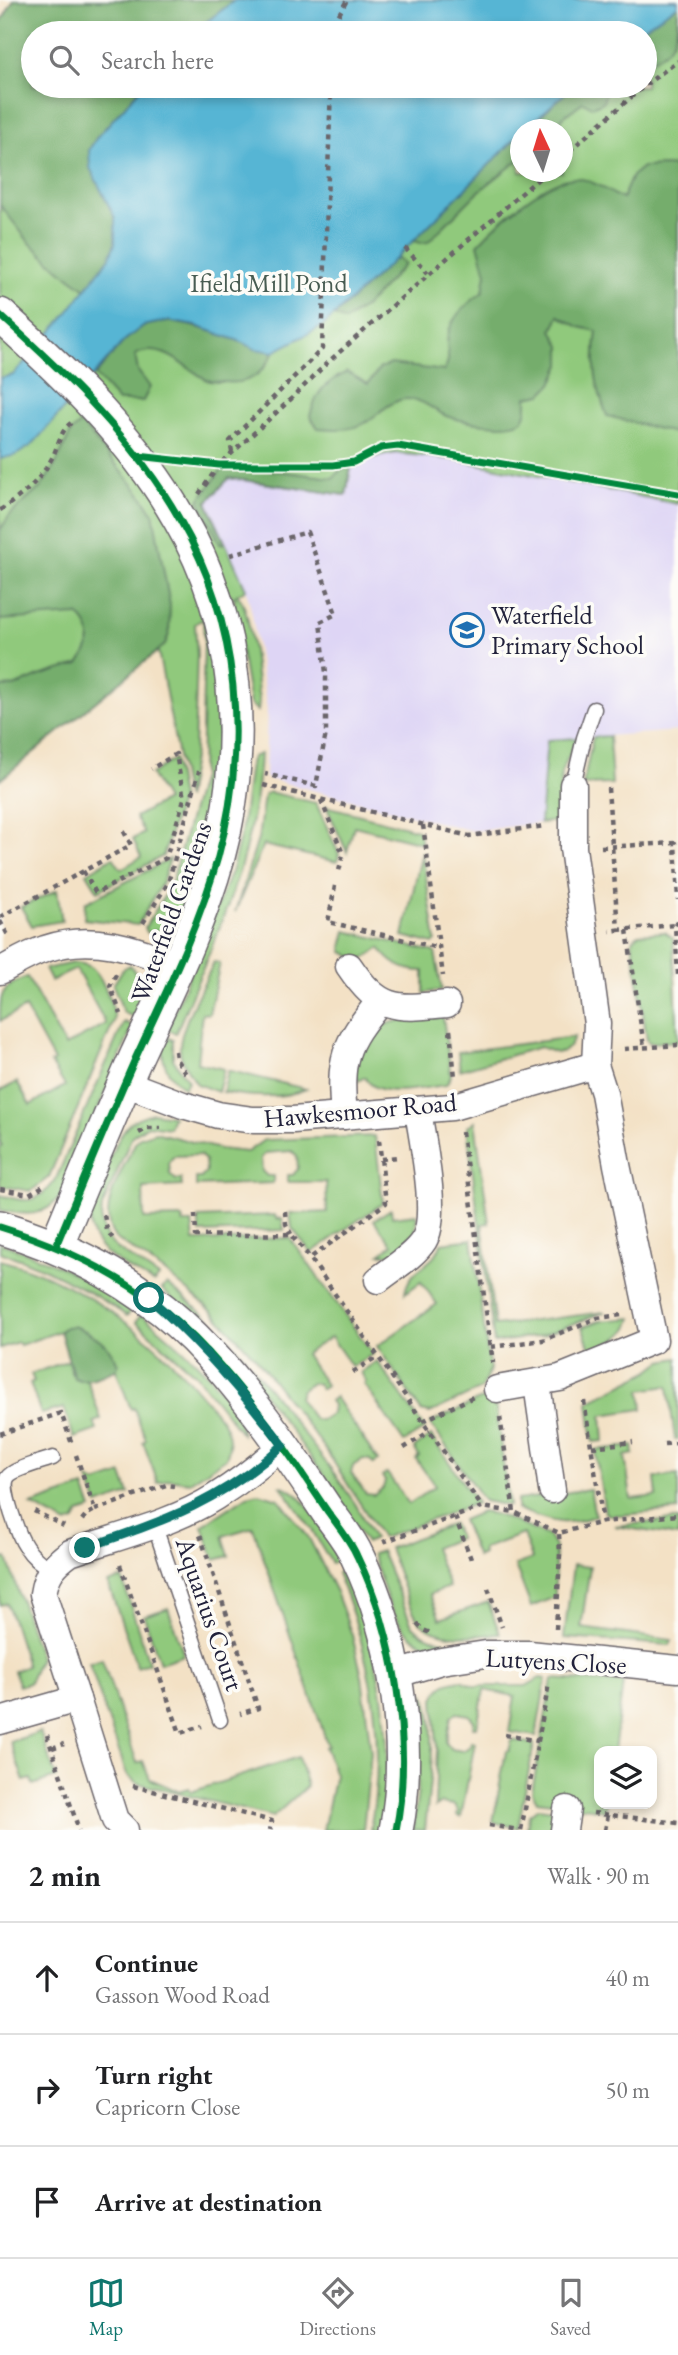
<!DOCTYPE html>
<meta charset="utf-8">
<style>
body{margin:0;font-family:"EB Garamond",serif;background:#f6f6f6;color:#202124}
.controls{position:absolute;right:21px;bottom:21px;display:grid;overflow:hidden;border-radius:14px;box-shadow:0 4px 10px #0003}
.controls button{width:63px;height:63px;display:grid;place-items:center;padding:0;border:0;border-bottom:2px solid #e0e0e0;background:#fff;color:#202124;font:35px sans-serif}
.compass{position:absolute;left:510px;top:119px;width:63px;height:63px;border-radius:50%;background:#fff;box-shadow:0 4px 10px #0003;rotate:356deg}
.stop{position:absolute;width:21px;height:21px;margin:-16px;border:5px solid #0f766e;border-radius:50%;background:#fff}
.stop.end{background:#0f766e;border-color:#fff;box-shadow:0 2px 7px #0008}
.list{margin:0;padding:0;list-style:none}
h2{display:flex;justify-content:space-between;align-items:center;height:91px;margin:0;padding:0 28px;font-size:30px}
h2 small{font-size:23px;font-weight:400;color:#757577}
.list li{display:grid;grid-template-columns:46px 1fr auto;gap:21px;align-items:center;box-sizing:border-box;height:112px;padding:0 28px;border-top:2px solid #e0e0e0}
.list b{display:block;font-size:26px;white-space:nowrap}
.list p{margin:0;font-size:23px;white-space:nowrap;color:#757577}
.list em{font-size:23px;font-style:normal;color:#757577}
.icon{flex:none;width:38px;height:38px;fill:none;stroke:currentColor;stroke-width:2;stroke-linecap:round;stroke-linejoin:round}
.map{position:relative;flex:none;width:678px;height:1830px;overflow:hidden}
.search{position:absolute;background:#fff;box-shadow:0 4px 10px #0003;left:21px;right:21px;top:21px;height:77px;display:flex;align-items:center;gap:18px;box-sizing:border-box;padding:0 24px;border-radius:38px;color:#757577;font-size:26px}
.sheet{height:427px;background:#fff}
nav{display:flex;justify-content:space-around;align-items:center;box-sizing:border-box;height:98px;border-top:2px solid #e0e0e0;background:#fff;font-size:19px;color:#757577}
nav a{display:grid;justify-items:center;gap:4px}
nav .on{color:#0f766e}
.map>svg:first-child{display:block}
</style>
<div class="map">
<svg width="678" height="1830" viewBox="0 0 678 1830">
<rect width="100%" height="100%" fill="#fdfcf7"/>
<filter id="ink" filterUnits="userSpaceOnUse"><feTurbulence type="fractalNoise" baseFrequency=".0143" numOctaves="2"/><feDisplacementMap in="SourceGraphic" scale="14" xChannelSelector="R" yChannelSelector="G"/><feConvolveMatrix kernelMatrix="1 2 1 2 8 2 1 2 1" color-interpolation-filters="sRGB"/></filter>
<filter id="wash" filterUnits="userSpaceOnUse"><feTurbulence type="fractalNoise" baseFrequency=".00686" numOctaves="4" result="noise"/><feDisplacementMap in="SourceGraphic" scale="28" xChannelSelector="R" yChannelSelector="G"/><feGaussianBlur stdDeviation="1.57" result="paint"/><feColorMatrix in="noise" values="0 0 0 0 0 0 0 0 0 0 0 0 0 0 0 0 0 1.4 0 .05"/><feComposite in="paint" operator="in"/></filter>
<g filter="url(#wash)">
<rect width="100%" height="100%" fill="#f3e1c5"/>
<path fill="#ded5f5" d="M 396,453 L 458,460 L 678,504 L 678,731 L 547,740 L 540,823 L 473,831 L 265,778 L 267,709 L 252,613 L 246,589 L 207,502 L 229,478 L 346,495 L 351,467 L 370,458 Z"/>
<g fill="#90c97c" stroke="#59765c" stroke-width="2" fill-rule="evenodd">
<path d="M 14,0 L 678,0 L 678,504 L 458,460 L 396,453 L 370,458 L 351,467 L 346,495 L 229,478 L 207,502 L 246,589 L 237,595 C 251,604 256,681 259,701 L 258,711 L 250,704 L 234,609 L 235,596 L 205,617 L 219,700 L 219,769 L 208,839 L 180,916 L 167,928 L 147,933 L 145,927 L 171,885 L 201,777 L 204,640 L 203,619 L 195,624 L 197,655 L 194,752 L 186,799 L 158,651 L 0,780 L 0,24 ZM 33,33 L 645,33 L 645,86 L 33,86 ZM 520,130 L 562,130 L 562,172 L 520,172 Z"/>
<path d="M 609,736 L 612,784 L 583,785 L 593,737 Z"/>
<path d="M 577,738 L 561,773 L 559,821 L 540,823 L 547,740 Z"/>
<path d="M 260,754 C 255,859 215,938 176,1033 L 167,1030 L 231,872 L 241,834 L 250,763 L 252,757 Z"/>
<path d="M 174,759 L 181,798 L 163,856 L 98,891 L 87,873 L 113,857 L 121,869 L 141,857 L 133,839 L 144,833 L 135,817 L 166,800 L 151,774 Z"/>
<path d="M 269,792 L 316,803 L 339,854 L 337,862 L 263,845 L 235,912 L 258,839 L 264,795 Z"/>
<path d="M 326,806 L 418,830 L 422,843 L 354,826 L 347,852 Z"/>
<path d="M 422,852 L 436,941 L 433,944 L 403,936 Z"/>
<path d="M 170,859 L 162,883 L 138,925 L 84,919 L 85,903 Z"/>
<path d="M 57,890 L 62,921 L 32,926 L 21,907 Z"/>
<path d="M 346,931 L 435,952 L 442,990 L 424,993 L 424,971 C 405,971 391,965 380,948 L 361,961 L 343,952 L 342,947 Z"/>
<path d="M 665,932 L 673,938 L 678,1041 L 650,1043 L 647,1040 L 632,941 L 638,934 Z"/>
<path d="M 214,962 L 220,963 L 209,1014 L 202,1013 L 197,1063 L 224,1069 L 218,1092 L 197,1084 C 190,1074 181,1062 180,1050 C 178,1030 205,982 214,962 Z"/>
<path d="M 73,963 C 81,963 90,965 95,971 C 103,980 116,1010 114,1021 L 49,1177 L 31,1191 L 0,1186 L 0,1148 L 2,1146 L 0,1142 L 0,1091 L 17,1082 L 30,1105 L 65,1086 L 51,1063 L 54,1061 L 25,1008 L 0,1021 C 0,994 0,987 27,977 L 65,1046 L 106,1024 L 76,969 L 51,981 L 45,969 Z"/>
<path d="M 130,965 C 143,981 143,999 136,1018 L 124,1013 L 113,985 L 123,969 Z"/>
<path d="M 443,1017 L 451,1076 L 446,1085 C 424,1087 377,1101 365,1077 L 358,1081 C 353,1071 356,1060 361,1050 C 377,1015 410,1020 443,1017 Z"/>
<path d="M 124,1022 L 133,1026 L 62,1195 C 43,1218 27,1216 0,1210 L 0,1195 C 26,1202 37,1205 55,1181 Z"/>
<path d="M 164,1036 L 173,1040 L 173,1059 L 188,1081 L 184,1088 C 166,1075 159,1057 164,1036 Z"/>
<path d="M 574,1037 L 570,1046 L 564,1051 L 556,1053 L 540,1047 L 460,1070 L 458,1052 Z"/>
<path d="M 228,1071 L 231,1071 L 306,1089 C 281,1100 250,1097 223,1092 Z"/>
<path d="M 153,1113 L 173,1116 L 169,1128 L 148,1125 L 132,1136 L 102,1207 L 101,1222 L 107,1239 L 119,1250 L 159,1277 L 154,1283 C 135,1271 105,1259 94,1238 C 91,1232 90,1224 90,1217 C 90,1200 117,1136 129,1124 C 136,1118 145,1115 153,1113 Z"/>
<path d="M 475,1121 L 489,1223 L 482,1224 L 495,1326 L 605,1312 L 543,1335 L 494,1343 L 467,1127 Z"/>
<path d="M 155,1132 L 219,1149 L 247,1152 L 264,1140 L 375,1136 L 383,1203 L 311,1253 L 292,1228 L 290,1214 L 327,1212 L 326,1182 L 288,1182 L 288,1175 L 293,1175 L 298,1169 L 297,1156 L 292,1151 L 266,1153 L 261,1158 L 262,1171 L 267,1176 L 273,1176 L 273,1183 L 196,1186 L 196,1178 L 201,1178 L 206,1172 L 205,1160 L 200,1155 L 174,1156 L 169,1162 L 170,1174 L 176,1180 L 181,1179 L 182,1186 L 143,1188 L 144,1219 L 183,1218 L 183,1223 L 192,1223 L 194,1241 L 290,1238 L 373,1354 L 352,1367 L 331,1337 L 305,1354 L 326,1385 L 321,1389 L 318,1384 L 311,1383 L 301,1391 L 299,1398 L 314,1419 L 321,1420 L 332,1413 L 333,1405 L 330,1401 L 335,1397 L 378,1461 L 373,1464 L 370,1460 L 363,1459 L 353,1466 L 351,1473 L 366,1494 L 374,1495 L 383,1488 L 385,1481 L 382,1476 L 387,1473 L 409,1504 L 435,1486 L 416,1459 L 419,1456 L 414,1448 L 431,1436 L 477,1503 L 382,1538 L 326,1450 L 256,1358 L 213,1312 L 165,1272 L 115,1238 C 95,1210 123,1170 135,1143 L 140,1137 Z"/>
<path d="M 391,1209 L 392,1217 L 417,1214 L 415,1236 L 392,1254 L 380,1254 L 392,1245 L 374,1220 Z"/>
<path d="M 275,1215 L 276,1219 L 282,1218 L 284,1230 L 200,1233 L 198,1218 Z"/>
<path d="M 472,1239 L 490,1370 L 481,1389 L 430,1413 L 421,1411 L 377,1346 L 437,1304 L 421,1282 L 405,1293 C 409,1266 435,1267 441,1243 Z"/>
<path d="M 0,1243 C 48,1259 91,1280 133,1308 L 127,1316 C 87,1289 46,1267 0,1252 Z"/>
<path d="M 0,1260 C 80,1281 152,1334 203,1397 C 219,1416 237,1432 226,1458 L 190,1482 L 169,1479 L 158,1483 L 143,1442 L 146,1440 L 134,1408 L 131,1409 L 116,1370 L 118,1365 L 66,1327 L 60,1331 L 20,1345 L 18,1342 L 0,1348 Z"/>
<path d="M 167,1284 L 210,1319 L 240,1351 L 334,1473 L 356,1505 L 374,1539 L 366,1543 L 326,1478 L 260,1389 L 162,1289 Z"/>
<path d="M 141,1314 C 172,1339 238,1393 242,1434 L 196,1375 L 136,1322 Z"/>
<path d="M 632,1318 C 627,1338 609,1343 591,1351 L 582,1327 L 599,1321 Z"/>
<path d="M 678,1358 L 678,1440 L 675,1440 L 668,1386 L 641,1390 L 643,1409 L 602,1415 L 604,1441 L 593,1442 L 588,1402 L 649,1371 L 662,1361 Z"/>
<path d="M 70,1360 L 71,1373 L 79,1380 L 87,1380 L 101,1419 L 94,1422 L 97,1430 L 74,1438 L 64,1408 L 41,1414 L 30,1383 L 34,1381 L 31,1374 Z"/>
<path d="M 377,1361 L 425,1429 L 404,1442 L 364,1384 L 366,1382 L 361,1372 Z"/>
<path d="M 481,1399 L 493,1403 L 496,1409 L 509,1506 L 484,1501 L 430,1423 Z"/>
<path d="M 633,1446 L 634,1454 L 625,1456 L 631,1499 L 657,1496 L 655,1478 L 678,1475 L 678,1510 L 620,1515 L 610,1515 L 605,1513 L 595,1450 Z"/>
<path d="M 122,1474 L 129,1494 L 98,1505 L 88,1479 L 96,1483 Z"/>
<path d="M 281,1486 C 305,1490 328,1539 341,1559 L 332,1564 L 312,1530 Z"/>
<path d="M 84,1487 L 92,1509 L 79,1513 L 75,1521 L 67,1524 L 31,1505 Z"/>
<path d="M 590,1489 L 595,1516 C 560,1528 551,1521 517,1509 L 517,1500 Z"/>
<path d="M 259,1493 L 279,1499 L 309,1538 L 336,1592 L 352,1635 L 362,1676 L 371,1753 L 363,1830 L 323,1830 L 335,1775 L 325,1747 L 328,1746 L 253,1527 L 223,1536 L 229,1556 L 215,1560 L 202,1526 L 247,1496 Z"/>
<path d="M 481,1512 L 495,1514 L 549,1536 L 555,1547 L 555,1597 L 531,1607 L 515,1565 L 532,1559 L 523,1534 L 482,1549 L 483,1554 L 477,1557 L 462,1520 Z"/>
<path d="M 678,1520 L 678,1536 L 615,1526 L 672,1520 Z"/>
<path d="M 453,1524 L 459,1538 L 434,1548 L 449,1587 L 430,1594 L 440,1619 L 488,1602 L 500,1634 C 477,1635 440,1641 421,1623 C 409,1611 396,1566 389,1548 Z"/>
<path d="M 381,1551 L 412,1625 C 423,1637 435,1639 450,1643 L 451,1649 C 394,1649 388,1597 372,1554 Z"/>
<path d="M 7,1558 L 40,1658 L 29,1683 L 19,1686 L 14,1671 L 27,1666 L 7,1603 L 0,1605 L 0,1560 Z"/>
<path d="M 573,1565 L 590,1567 L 581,1628 L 672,1640 L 670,1645 L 564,1638 Z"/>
<path d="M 344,1568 C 380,1651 397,1741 381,1830 L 370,1830 C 387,1741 372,1655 337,1573 Z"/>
<path d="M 122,1578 L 149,1663 L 137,1667 L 108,1583 Z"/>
<path d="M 168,1608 L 184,1655 L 160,1663 L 144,1616 Z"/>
<path d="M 102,1659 L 137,1763 L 143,1761 L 150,1779 L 178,1791 L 189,1788 L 191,1792 L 298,1757 L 307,1786 L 273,1817 L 137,1783 L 127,1775 L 89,1663 Z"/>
<path d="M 540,1678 L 546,1679 L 536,1736 L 509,1732 L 515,1696 L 484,1690 L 477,1727 L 473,1727 L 474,1721 L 469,1715 L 457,1713 L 451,1717 L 446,1743 L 451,1749 L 463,1751 L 470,1746 L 471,1741 L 475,1742 L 461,1817 L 457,1816 L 458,1811 L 454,1805 L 441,1803 L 435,1807 L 437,1747 L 434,1699 C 439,1685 447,1682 461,1680 L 474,1686 L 526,1686 Z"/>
<path d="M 552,1679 L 623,1683 L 614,1751 L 599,1751 L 599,1804 L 606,1804 L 605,1810 L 537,1801 L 532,1792 Z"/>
<path d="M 424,1694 C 440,1723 428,1796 425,1830 L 413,1830 L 418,1790 L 417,1713 Z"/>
<path d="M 40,1732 L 56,1777 L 33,1785 L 31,1779 L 24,1781 L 10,1742 Z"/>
<path d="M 512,1740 L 534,1744 L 518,1828 L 493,1822 L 506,1751 L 509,1751 Z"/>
<path d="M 538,1808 L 555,1810 L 552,1830 L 527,1830 L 529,1815 Z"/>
</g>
<g fill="#74ad6c" stroke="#4b6854" stroke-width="2">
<path d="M 14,0 L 235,0 L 192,33 L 33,33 L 33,86 L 143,86 L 97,137 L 89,150 L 96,180 L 115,218 L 115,243 L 110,257 L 86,289 L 56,267 L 29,242 L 0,205 L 0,24 Z"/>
<path d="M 678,5 C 678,34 676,51 645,63 L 645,33 L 636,33 Z"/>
<path d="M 573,86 L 606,86 L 607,88 L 603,102 L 592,107 L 583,102 L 563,117 L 556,129 L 525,130 Z"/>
<path d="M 520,134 L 520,159 L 477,193 L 428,242 L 421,243 L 413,241 Z"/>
<path d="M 665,166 L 678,167 L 678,434 L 607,416 C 595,384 592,365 597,331 L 579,327 L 559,316 L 552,330 L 561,346 L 561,365 L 552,384 L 542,394 L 527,397 C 527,404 528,412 524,418 C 515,432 460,421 446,416 C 433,410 423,399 407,399 C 391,399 378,415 365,423 C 352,431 333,429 318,428 L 310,416 C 317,390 324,384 347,372 L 368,384 L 380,368 L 391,364 L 444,371 C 450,360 448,356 447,344 C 447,320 465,305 483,292 L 486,273 L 478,244 C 497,223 547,176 577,178 C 592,180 608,191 622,199 L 632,176 L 643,167 Z"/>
<path d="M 397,257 L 405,264 L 366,306 L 345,321 L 334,316 Z"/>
<path d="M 167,321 C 191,325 214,331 237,340 C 250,345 260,350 274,352 C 262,375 250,385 223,382 C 218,382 212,382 207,380 C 184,367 162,341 135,355 L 138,371 L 150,387 L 143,401 L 118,401 L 95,375 L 124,341 L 143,326 Z"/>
<path d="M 81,423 L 140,493 L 153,513 L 170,605 L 169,634 L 165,645 L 0,780 L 0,687 L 16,686 L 39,676 L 79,664 C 92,647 96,630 78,615 L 0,620 L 0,530 L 10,515 L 41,487 L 56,464 L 71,432 Z"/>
<path d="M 246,467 L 333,478 L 341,469 L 351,467 L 346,495 L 229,478 L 207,502 L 225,543 L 220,544 L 199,500 L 223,468 Z"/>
<path d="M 73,1326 C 92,1332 112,1345 118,1365 L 116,1370 C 103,1374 87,1384 74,1378 L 60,1331 L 66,1327 Z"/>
</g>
<g fill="#56b5d4" stroke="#3c6c88" stroke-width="2">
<path d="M 235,0 L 678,0 L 678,5 L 636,33 L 192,33 Z"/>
<path d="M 143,86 L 573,86 L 525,129 L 520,130 L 520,134 L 397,257 L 323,326 L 274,352 L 255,349 L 239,341 L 196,326 L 167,321 L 143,326 L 124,341 L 32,445 L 16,455 L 0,459 L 0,378 L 13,375 L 62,320 L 110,257 L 115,243 L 115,218 L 90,168 L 89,150 L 97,137 Z"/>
</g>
</g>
<g filter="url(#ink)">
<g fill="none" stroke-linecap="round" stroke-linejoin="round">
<g stroke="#6b656b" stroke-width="17">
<g id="service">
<path d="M 573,785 L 584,738 L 594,709"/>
<path d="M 154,1524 L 220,1720"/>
<path d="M 51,1570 C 41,1563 33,1558 26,1547 C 19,1537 1,1490 7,1478 C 12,1469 42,1462 53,1458"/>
</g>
</g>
<g stroke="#6b656b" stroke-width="29">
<g id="minor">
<path d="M 349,966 C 380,1012 396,1009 447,1004"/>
<path d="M 0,971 C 15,963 29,954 45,949 C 91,933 136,948 179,966"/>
<path d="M 125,1083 L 183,1105 L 218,1115 L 253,1120 L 293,1120 L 452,1107 L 595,1065"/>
<path d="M 344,1116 C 339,1059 343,1046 380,1001"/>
<path d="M 378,1280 C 393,1268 414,1256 424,1240 C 439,1216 422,1140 418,1110"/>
<path d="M 537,1384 L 552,1490"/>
<path d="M 497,1389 L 560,1378 L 654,1340 L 617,1165 L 604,1093 L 595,1065 L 597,1024 L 573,848 L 573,785"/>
<path d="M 394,1675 L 441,1661 L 486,1654 L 529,1654 L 678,1669"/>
<path d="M 77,1699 L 115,1820 L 125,1830"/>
<path d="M 0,1721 L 77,1699 L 43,1594 C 46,1574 54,1564 70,1553 C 118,1536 172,1524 215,1497 C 239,1482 262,1464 283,1445"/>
<path d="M 564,1830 L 567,1809"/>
</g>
</g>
<g stroke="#6b656b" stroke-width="36">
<g id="tertiary">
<path d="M 0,315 C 68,376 135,440 180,520 C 239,622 249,744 218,857 C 199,926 166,992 136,1057 C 108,1120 82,1183 56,1246"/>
<path d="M 0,1227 C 52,1243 103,1266 147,1298 C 193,1330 231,1376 264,1420 C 287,1450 307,1481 328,1512 C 338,1526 350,1540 357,1556 C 395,1634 413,1745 396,1830"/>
</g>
</g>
<g stroke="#6b656b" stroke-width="4.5" stroke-dasharray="5 5" stroke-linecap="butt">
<path d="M 332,33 L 333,25 L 347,0"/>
<path d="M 645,85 L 678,61"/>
<path d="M 562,157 L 644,86"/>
<path d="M 405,248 L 428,273"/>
<path d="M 232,452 L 230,441 L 322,349 L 331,86"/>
<path d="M 199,494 L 219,465 L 291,399 L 327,363 L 546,172"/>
<path d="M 0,510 C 21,497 40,481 52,458 C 58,447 60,431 71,423"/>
<path d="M 230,555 L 307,532 L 336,614 L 320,622 L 326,673 L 326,733 L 316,786 L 265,774"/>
<path d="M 263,785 L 469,836 L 545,826"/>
<path d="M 608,788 L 618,930 L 610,931"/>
<path d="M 321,800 L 343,854 L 339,871"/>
<path d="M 423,825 L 443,976"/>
<path d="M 601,847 L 675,843 L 678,900"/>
<path d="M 83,871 L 96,893 L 166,858 L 184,799 L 176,754 L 151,769"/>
<path d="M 335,886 L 328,922 L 439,948"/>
<path d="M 0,917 L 131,845 L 122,828"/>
<path d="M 0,921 L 8,935"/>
<path d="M 678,921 L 675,925 L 678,975"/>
<path d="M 143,923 L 168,883 L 199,771"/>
<path d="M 618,930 L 675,925"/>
<path d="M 627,930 L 644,1047"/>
<path d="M 116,974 L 110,986 L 121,1014"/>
<path d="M 450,1030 L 455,1077"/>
<path d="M 624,1049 L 678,1045"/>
<path d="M 175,1051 L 176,1059 L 188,1077"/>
<path d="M 462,1132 L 493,1363"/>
<path d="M 139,1133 L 148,1128 L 160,1128"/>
<path d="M 379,1140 L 386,1203 L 310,1258 L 482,1507"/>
<path d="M 381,1159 L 398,1157"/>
<path d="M 0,1189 L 29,1194 L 47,1184"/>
<path d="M 285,1211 L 286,1224 L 291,1234"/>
<path d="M 195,1214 L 196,1236 L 291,1234 L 310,1258"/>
<path d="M 104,1215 L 107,1230 L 113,1239"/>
<path d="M 491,1347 L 543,1340 L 597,1318 L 622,1315"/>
<path d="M 353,1372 L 378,1356"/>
<path d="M 584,1401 L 603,1522"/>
<path d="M 500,1417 L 514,1512"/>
<path d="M 423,1421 L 473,1397"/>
<path d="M 0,1434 L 61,1413 L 72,1444"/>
<path d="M 664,1444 L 678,1443"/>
<path d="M 592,1447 L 633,1442"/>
<path d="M 404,1448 L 430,1431"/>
<path d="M 76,1455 L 95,1510 L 86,1515 L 82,1520"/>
<path d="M 95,1510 L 166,1485 L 174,1486"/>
<path d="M 34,1511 L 64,1526"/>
<path d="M 455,1517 L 471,1559"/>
<path d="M 200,1535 L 258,1708 L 240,1714"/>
<path d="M 383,1542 L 482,1507 L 514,1512 L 559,1533 L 603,1522 L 678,1515"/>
<path d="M 120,1565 L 180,1733 L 202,1726"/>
<path d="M 488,1588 L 502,1627"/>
<path d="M 417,1624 L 423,1630 L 433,1634"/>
<path d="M 556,1629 L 560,1554 L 559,1533"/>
<path d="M 47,1735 L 79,1830"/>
<path d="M 505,1735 L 538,1741"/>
<path d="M 52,1748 L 64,1744"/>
<path d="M 133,1786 L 272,1821 L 270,1830"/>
<path d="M 593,1813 L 678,1823"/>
<path d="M 489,1825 L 518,1830"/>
<path d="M 521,1830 L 549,1683"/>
<path d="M 605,1830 L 608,1815"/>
</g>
<use href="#service" stroke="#fff" stroke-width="14"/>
<use href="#minor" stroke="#fff" stroke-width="26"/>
<use href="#tertiary" stroke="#fff" stroke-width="33"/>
<g stroke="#fdfcf7" stroke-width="11">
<g id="cycleway">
<path d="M 0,315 C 68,376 135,440 180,520 C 239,622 249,744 218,857 C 199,926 166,992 136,1057 C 108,1120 82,1183 56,1246"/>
<path d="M 138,456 L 219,465 L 333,465 L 354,462 L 381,448 L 398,446 L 678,494"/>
<path d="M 0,1227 C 52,1243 103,1266 147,1298 C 193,1330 231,1376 264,1420 C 287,1450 307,1481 328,1512 C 338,1526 350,1540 357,1556 C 395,1634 413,1745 396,1830"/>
</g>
</g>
<use href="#cycleway" stroke="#00873e" stroke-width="7"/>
</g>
</g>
<g fill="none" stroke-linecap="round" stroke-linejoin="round" filter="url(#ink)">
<path stroke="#0f766e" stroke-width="9" d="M 85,1548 C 163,1521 221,1502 283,1445 C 242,1391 200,1342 149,1298"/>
</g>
<defs>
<g id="school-ring" transform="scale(1.75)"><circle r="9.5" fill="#fdfcf7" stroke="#1f6fb2" stroke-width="1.5"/><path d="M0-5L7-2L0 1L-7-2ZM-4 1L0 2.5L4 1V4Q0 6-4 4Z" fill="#1f6fb2"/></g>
</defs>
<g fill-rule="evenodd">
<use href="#school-ring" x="467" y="630"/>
</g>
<g text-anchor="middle" stroke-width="7" stroke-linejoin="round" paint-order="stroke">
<g font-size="26" fill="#485c52" stroke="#fdfcf7">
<text x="269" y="292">Ifield Mill Pond</text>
</g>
<g font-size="26" fill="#22223b" stroke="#fdfcf7" text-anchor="start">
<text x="491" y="624">Waterfield<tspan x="491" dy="30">Primary School</tspan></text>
</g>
<g font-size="26" fill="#22223b" stroke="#fdfcf7">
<text transform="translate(171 912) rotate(-70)" y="9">Waterfield Gardens</text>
<text transform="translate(360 1110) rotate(-5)" y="9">Hawkesmoor Road</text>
<text transform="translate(210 1614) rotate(71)" y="9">Aquarius Court</text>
<text transform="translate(556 1661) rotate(3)" y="9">Lutyens Close</text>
</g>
</g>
</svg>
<div class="controls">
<button><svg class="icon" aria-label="layers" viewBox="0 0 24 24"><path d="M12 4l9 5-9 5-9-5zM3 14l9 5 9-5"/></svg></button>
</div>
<svg class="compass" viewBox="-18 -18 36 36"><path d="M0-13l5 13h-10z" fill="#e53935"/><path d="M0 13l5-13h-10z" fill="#757577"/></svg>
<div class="stop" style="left:149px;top:1298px"></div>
<div class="stop end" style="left:85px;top:1548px"></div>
<div class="search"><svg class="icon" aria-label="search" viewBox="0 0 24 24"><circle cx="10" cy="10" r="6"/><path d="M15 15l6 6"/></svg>Search here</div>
</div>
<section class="sheet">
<h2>2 min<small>Walk · 90 m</small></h2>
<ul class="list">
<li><svg class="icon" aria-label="ahead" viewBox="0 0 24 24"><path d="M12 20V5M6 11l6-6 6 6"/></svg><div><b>Continue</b><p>Gasson Wood Road</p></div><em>40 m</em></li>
<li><svg class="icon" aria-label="right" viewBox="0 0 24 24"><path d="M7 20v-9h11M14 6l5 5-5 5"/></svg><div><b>Turn right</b><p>Capricorn Close</p></div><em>50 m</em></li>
<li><svg class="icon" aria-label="arrive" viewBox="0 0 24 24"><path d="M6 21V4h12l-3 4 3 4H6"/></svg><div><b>Arrive at destination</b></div></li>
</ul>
</section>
<nav>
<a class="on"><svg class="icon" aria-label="map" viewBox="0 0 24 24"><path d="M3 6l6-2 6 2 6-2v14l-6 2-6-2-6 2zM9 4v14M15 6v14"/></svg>Map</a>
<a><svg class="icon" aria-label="directions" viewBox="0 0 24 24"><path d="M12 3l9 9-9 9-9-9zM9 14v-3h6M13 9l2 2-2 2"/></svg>Directions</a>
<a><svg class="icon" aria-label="saved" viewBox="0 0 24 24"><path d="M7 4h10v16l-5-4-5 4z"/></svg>Saved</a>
</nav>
